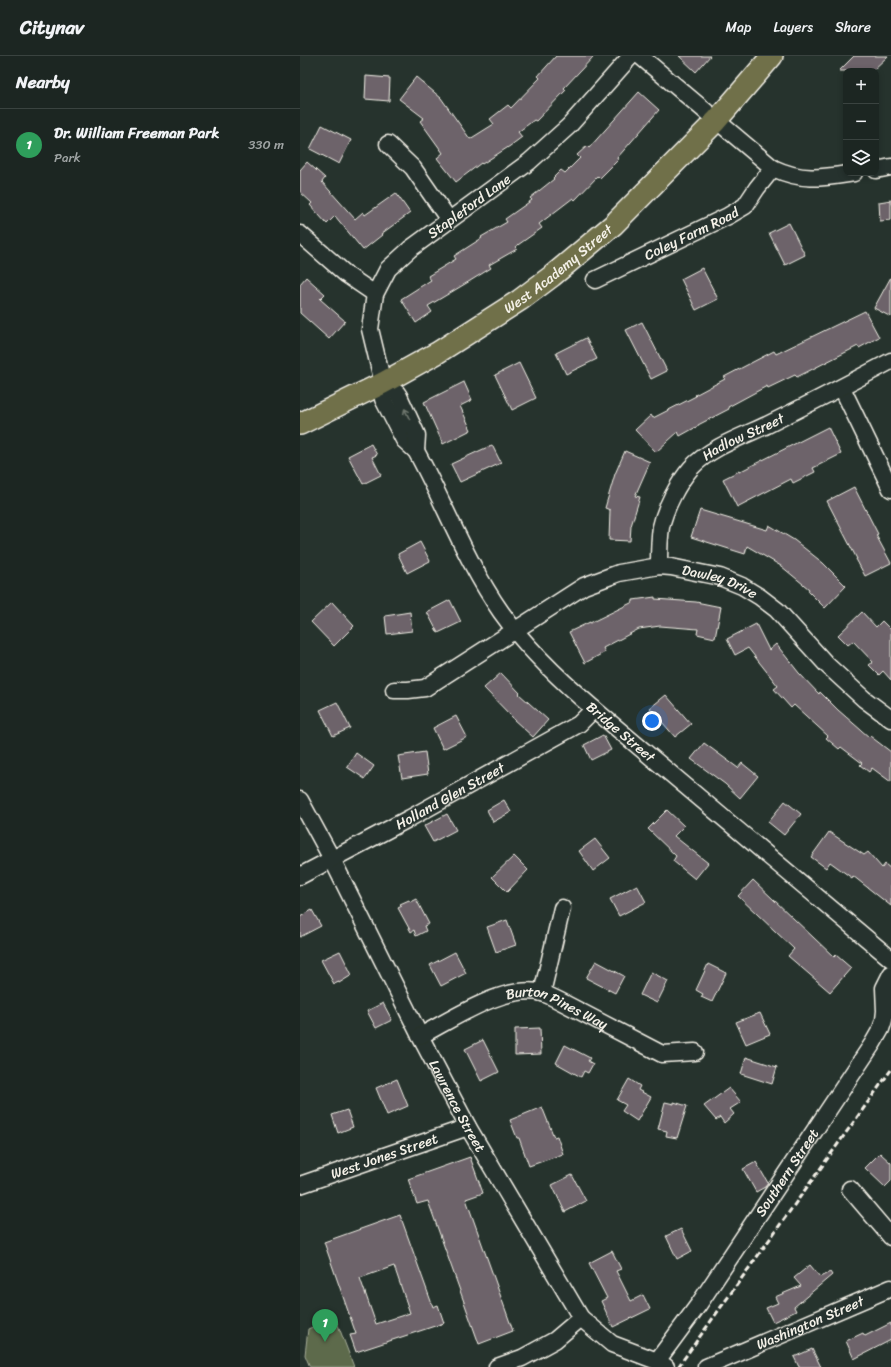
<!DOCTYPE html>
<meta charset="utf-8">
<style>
body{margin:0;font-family:Sriracha,sans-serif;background:#252e2a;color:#f1f3f6}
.controls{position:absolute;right:12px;top:12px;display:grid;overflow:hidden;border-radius:8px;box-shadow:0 2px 6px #0003}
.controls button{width:36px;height:36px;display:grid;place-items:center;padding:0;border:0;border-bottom:1px solid #3a4340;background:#1c2622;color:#f1f3f6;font:20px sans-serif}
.you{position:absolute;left:352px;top:665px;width:14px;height:14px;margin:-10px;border:3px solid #fff;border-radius:50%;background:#1a73e8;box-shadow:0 0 0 6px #1a73e833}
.badge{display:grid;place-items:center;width:26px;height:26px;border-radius:50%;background:#d93025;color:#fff;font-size:13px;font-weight:700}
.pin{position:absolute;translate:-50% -33px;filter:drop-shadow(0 1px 2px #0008)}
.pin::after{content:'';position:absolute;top:21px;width:14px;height:12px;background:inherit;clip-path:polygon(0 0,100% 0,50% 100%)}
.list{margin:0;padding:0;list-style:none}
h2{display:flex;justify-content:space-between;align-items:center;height:52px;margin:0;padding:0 16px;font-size:17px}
h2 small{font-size:13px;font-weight:400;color:#a0a5a5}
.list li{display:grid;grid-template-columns:26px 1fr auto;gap:12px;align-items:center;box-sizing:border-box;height:72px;padding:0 16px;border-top:1px solid #3a4340}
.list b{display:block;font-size:15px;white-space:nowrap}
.list p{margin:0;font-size:13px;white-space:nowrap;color:#a0a5a5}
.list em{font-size:13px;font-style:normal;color:#a0a5a5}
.icon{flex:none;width:22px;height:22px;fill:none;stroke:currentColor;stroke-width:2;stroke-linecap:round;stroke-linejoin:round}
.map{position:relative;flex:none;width:591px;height:1311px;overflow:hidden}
header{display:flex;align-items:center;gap:24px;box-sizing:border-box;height:56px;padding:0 20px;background:#1c2622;border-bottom:1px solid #3a4340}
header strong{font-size:19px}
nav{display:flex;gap:22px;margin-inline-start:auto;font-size:14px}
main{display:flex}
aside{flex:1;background:#1c2622}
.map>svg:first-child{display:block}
</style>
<header>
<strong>Citynav</strong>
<nav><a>Map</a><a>Layers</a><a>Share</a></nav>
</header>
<main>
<aside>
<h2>Nearby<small></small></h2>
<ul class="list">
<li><span class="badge" style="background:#2e9e5b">1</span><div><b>Dr. William Freeman Park</b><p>Park</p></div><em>330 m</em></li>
</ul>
</aside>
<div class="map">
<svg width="591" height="1311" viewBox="0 0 591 1311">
<rect width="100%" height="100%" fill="#26332d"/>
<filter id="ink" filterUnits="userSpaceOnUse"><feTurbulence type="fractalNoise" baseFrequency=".025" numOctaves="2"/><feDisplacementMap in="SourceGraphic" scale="8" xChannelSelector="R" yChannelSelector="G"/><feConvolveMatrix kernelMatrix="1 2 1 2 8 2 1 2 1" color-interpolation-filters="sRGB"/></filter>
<g filter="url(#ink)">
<path fill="#5d6b4c" stroke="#a8ae9a" d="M 35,1261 L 54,1311 L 10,1311 L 5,1299 L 8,1273 Z"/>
<g fill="#6d646b" stroke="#f4f1e8" fill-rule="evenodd">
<path d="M 256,0 L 294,0 L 264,32 L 266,34 L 236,65 L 234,64 L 218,76 L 222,81 L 210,90 L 182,108 L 181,107 L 156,126 L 137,102 L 143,97 L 120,65 L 124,62 L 99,43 L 116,21 L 141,42 L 170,83 L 194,68 L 190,63 L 208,49 L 211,52 L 240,22 L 238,20 Z"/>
<path d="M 379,0 L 410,0 L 396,16 Z"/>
<path d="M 554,0 L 588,0 L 572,15 L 539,15 Z"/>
<path d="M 66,20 L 90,22 L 89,45 L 65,43 Z"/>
<path d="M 339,36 L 359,54 L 317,102 L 318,104 L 300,122 L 298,120 L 275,144 L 273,142 L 239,168 L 242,172 L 215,191 L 217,193 L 189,209 L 191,212 L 170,225 L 128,250 L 132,256 L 116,267 L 101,243 L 131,224 L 128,220 L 156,203 L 154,200 L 182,182 L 181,181 L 207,166 L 205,163 L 232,144 L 230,142 L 254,123 L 253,122 L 261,114 L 265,117 L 280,102 L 277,99 L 287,90 L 289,92 Z"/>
<path d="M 22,69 L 51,84 L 39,108 L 10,93 Z"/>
<path d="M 7,106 L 25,122 L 22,126 L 55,163 L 63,156 L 65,159 L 96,137 L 110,157 L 81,178 L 82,179 L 63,194 L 35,160 L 27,168 L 10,149 L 12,147 L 0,136 L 0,114 Z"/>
<path d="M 591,144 L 591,164 L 580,165 L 579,146 Z"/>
<path d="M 489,167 L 505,199 L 485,209 L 469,177 Z"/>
<path d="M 402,212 L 418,243 L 396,254 L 381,223 Z"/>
<path d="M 6,221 L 25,238 L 20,243 L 45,265 L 29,283 L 0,257 L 0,228 Z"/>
<path d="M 591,221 L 591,261 L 574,252 Z"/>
<path d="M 565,255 L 579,281 L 559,292 L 558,290 L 497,321 L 495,319 L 468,332 L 467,330 L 428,351 L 429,353 L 398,369 L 398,370 L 380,380 L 378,376 L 356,396 L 335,374 L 351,359 L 353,362 L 396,340 L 395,339 L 425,323 L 424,321 L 474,295 L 476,298 Z"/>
<path d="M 342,266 L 367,315 L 351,323 L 326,274 Z"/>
<path d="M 286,282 L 297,303 L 266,318 L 256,297 Z"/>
<path d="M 219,307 L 236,342 L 212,354 L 195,319 Z"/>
<path d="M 164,326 L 172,344 L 160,350 L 171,374 L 143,388 L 124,346 Z"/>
<path d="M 528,371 L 541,398 L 513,412 L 515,416 L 493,427 L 491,423 L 437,451 L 423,423 L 439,415 L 439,416 Z"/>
<path d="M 71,388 L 77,399 L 72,401 L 81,419 L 63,428 L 48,400 Z"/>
<path d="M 192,389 L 201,407 L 160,426 L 151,408 Z"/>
<path d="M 325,395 L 350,406 L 335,440 L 340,441 L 331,470 L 330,485 L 309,484 L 310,454 L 305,452 L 315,418 Z"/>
<path d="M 554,431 L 578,478 L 576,479 L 591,507 L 565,520 L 556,503 L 557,503 L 527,445 Z"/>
<path d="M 400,454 L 467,474 L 469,469 L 494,484 L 523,507 L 546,530 L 525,552 L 508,535 L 509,533 L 481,510 L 447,490 L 445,498 L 391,481 Z"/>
<path d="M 120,486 L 130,505 L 107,517 L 98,498 Z"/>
<path d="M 355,541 L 355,543 L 396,546 L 421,551 L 415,582 L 397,578 L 398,573 L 360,570 L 339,573 L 303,592 L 305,596 L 285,607 L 269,576 L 290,566 L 290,567 L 333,546 L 333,544 Z"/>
<path d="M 150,544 L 161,566 L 138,577 L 127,556 Z"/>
<path d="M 32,546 L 54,570 L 34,590 L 11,566 Z"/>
<path d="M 110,556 L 112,575 L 87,578 L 85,560 Z"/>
<path d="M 562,556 L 576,571 L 582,565 L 591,574 L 591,624 L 583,615 L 579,619 L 569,609 L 573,606 L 553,585 L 548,589 L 538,579 Z"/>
<path d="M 456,568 L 469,594 L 476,588 L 499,617 L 519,638 L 520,636 L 538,654 L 569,681 L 570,680 L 591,696 L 591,726 L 572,712 L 569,716 L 560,709 L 562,707 L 541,691 L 539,693 L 526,682 L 528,680 L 494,649 L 491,652 L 474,633 L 478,630 L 448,592 L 435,599 L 427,583 Z"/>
<path d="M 201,617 L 220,637 L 219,638 L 248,664 L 233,681 L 213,663 L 213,662 L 184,632 Z"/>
<path d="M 366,639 L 391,668 L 375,681 L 350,652 Z"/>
<path d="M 37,646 L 50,672 L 33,680 L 20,654 Z"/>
<path d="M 156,660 L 167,681 L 143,693 L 133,672 Z"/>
<path d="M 303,679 L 311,694 L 291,704 L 284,689 Z"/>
<path d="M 404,687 L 438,712 L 442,707 L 458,720 L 440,742 L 425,728 L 391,703 Z"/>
<path d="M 125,696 L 128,718 L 102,722 L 98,700 Z"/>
<path d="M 56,697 L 74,710 L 65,723 L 47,711 Z"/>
<path d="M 204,744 L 211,756 L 193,766 L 187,754 Z"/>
<path d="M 485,745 L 501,758 L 484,779 L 468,766 Z"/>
<path d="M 367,754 L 384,770 L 374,780 L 408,807 L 395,823 L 373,805 L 376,800 L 348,773 Z"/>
<path d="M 147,758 L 156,774 L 133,786 L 124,770 Z"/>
<path d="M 529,776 L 564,799 L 568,796 L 582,812 L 585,808 L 591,813 L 591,850 L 553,820 L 552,822 L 530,806 L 526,812 L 511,801 Z"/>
<path d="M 295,783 L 310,802 L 293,815 L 279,795 Z"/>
<path d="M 214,800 L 228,814 L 207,836 L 192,821 Z"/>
<path d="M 453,824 L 534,901 L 536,899 L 551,912 L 530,936 L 488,900 L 494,893 L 438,840 Z"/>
<path d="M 337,829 L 346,846 L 319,860 L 310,843 Z"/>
<path d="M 116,843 L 129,868 L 124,870 L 126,875 L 116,880 L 114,874 L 111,876 L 98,852 L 102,850 L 100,848 L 109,844 L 110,846 Z"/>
<path d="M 12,854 L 21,870 L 0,881 L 0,861 Z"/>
<path d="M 207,864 L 216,889 L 196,896 L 187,871 Z"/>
<path d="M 40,895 L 52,919 L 39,927 L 39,926 L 34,928 L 21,904 Z"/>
<path d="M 155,896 L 166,917 L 141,930 L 130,909 Z"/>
<path d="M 296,905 L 324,920 L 315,937 L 286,922 Z"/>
<path d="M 408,908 L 426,917 L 412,946 L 401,941 L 403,938 L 396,934 Z"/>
<path d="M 351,916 L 368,925 L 357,947 L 340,939 Z"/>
<path d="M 83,947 L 92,964 L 76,972 L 67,955 Z"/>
<path d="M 460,957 L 470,978 L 446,988 L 436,966 Z"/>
<path d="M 240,972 L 241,998 L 215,999 L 215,973 Z"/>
<path d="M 183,984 L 199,1016 L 181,1025 L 165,993 Z"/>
<path d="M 265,989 L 290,1002 L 288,1005 L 293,1008 L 288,1017 L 284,1015 L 281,1021 L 256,1007 Z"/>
<path d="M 446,1001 L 477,1011 L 472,1028 L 441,1018 Z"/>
<path d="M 97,1023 L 108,1050 L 87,1059 L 76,1032 Z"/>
<path d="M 329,1023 L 340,1030 L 338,1034 L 351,1041 L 337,1065 L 322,1055 L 326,1049 L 317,1044 Z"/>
<path d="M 429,1032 L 441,1046 L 430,1053 L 434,1058 L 424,1067 L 420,1061 L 416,1064 L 404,1050 Z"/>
<path d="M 365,1046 L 374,1048 L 374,1046 L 387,1050 L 377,1082 L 366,1080 L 367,1075 L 358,1073 Z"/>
<path d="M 242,1051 L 254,1081 L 257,1080 L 263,1098 L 229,1110 L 219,1082 L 217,1082 L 210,1064 Z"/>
<path d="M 47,1054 L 53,1071 L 38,1077 L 32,1059 Z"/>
<path d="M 580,1097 L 591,1107 L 591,1125 L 585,1131 L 565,1112 Z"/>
<path d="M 170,1101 L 183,1137 L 166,1143 L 213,1275 L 179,1288 L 128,1145 L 117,1148 L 108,1123 Z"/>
<path d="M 456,1106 L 468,1127 L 465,1131 L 456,1136 L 443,1113 Z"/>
<path d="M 272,1119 L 286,1145 L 265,1156 L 252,1129 Z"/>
<path d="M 100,1159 L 133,1251 L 138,1249 L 144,1267 L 56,1296 L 50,1279 L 56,1278 L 24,1186 ZM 94,1210 L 110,1257 L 76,1268 L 60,1222 Z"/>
<path d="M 381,1173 L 392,1195 L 377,1203 L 366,1180 Z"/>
<path d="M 312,1195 L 321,1213 L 316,1215 L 331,1245 L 343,1239 L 350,1253 L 313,1271 L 301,1245 L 307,1242 L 289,1207 Z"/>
<path d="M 510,1209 L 520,1221 L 530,1216 L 532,1219 L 494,1251 L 496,1255 L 473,1266 L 466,1252 L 478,1247 L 475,1241 L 501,1230 L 494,1222 Z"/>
<path d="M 591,1267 L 591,1284 L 554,1303 L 546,1285 L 563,1277 L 565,1280 Z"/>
<path d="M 512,1293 L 521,1311 L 499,1311 L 494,1301 Z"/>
</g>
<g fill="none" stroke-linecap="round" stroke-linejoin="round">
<g stroke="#f4f1e8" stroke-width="19">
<g id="minor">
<path id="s1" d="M 331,0 L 269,70 L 229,106 L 110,193 L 88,213 L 75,238 L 70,273 L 83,327 L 83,343 L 104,384 L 116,395 C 145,448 166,506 201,556 C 227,593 260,624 294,653 L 591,903"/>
<path d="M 340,0 L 473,112 C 503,126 522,122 554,117"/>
<path d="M 88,88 L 113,112 L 149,164"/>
<path d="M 576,114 L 591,111"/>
<path d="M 0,178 L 47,219 L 75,238"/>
<path id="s2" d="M 295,224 L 428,160 L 445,150 L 457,132 L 473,112"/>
<path d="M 83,327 L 97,337 L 99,340 L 117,379 L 116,395"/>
<path d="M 542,332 L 591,433"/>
<path id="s3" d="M 359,510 C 359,497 359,484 361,471 C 365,452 378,427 391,412 C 409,392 443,380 467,369 C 509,348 550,327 591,305"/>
<path id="s4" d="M 94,634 L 108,634 L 125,632 L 284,530 L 319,517 L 359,510 L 371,511 L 420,521 L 442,530 L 460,541 L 477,554 L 527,609 L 564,643 L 591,663"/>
<path id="s5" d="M 0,744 L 32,803 L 120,980 L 168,1071 L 281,1262 L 312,1288 L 357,1305 L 366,1311"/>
<path id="s6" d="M 0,820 L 110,762 L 279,668 L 294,653"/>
<path d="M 242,937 L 262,852"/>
<path id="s7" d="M 120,980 C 153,963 205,927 243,937 C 248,939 254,942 260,945 L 362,998 L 395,996"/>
<path id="s8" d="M 0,1129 L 168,1071"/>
<path d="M 550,1133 L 591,1181"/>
<path id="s9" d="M 357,1305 L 399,1248 L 573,987 L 581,973 L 584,964 L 585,955 L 584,932 L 591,918"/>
<path d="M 197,1311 L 222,1302 L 255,1284 L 281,1262"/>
<path id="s10" d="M 406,1311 L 591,1232"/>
</g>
</g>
<g stroke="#f4f1e8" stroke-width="24">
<g id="major">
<path id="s11" d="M 0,368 L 83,327 L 137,297 L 220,244 L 252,220 L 313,169 L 416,65 L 472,0"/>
</g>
</g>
<use href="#minor" stroke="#26332d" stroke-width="16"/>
<use href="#major" stroke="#6f704a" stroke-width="21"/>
<path stroke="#f4f1e8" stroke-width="3" stroke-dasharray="6 3" stroke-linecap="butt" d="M 378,1311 L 591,1014"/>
</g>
<defs><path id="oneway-shaft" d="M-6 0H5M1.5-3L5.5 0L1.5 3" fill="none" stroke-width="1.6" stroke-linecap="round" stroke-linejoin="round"/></defs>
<use stroke="#6e766e" href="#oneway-shaft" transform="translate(107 358) rotate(-115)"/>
</g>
<g text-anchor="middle" stroke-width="3" stroke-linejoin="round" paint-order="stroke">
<g font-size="14" fill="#f4f1e8" stroke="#26332d">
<text transform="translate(169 150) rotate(-36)" y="5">Stapleford Lane</text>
<text dy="5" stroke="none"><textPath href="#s2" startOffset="107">Coley Farm Road</textPath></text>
<text dy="5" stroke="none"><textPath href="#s11" startOffset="302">West Academy Street</textPath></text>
<text dy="5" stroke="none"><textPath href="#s3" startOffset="167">Hadlow Street</textPath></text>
<text dy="5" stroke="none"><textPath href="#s4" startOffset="361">Dawley Drive</textPath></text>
<text dy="5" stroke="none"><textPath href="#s1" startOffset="874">Bridge Street</textPath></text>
<text dy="5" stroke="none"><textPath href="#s6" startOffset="170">Holland Glen Street</textPath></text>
<text dy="5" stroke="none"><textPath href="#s7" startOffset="150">Burton Pines Way</textPath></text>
<text dy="5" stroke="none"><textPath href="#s5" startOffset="344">Lawrence Street</textPath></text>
<text dy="5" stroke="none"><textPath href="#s8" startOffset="89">West Jones Street</textPath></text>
<text dy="5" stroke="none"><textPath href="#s9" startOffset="229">Southern Street</textPath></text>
<text dy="5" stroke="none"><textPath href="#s10" startOffset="113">Washington Street</textPath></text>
</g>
</g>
</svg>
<div class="controls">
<button>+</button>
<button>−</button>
<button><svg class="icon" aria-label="layers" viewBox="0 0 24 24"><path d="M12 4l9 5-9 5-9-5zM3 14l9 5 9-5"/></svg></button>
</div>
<div class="you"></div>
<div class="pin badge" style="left:25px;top:1286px;background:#2e9e5b">1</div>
</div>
</main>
